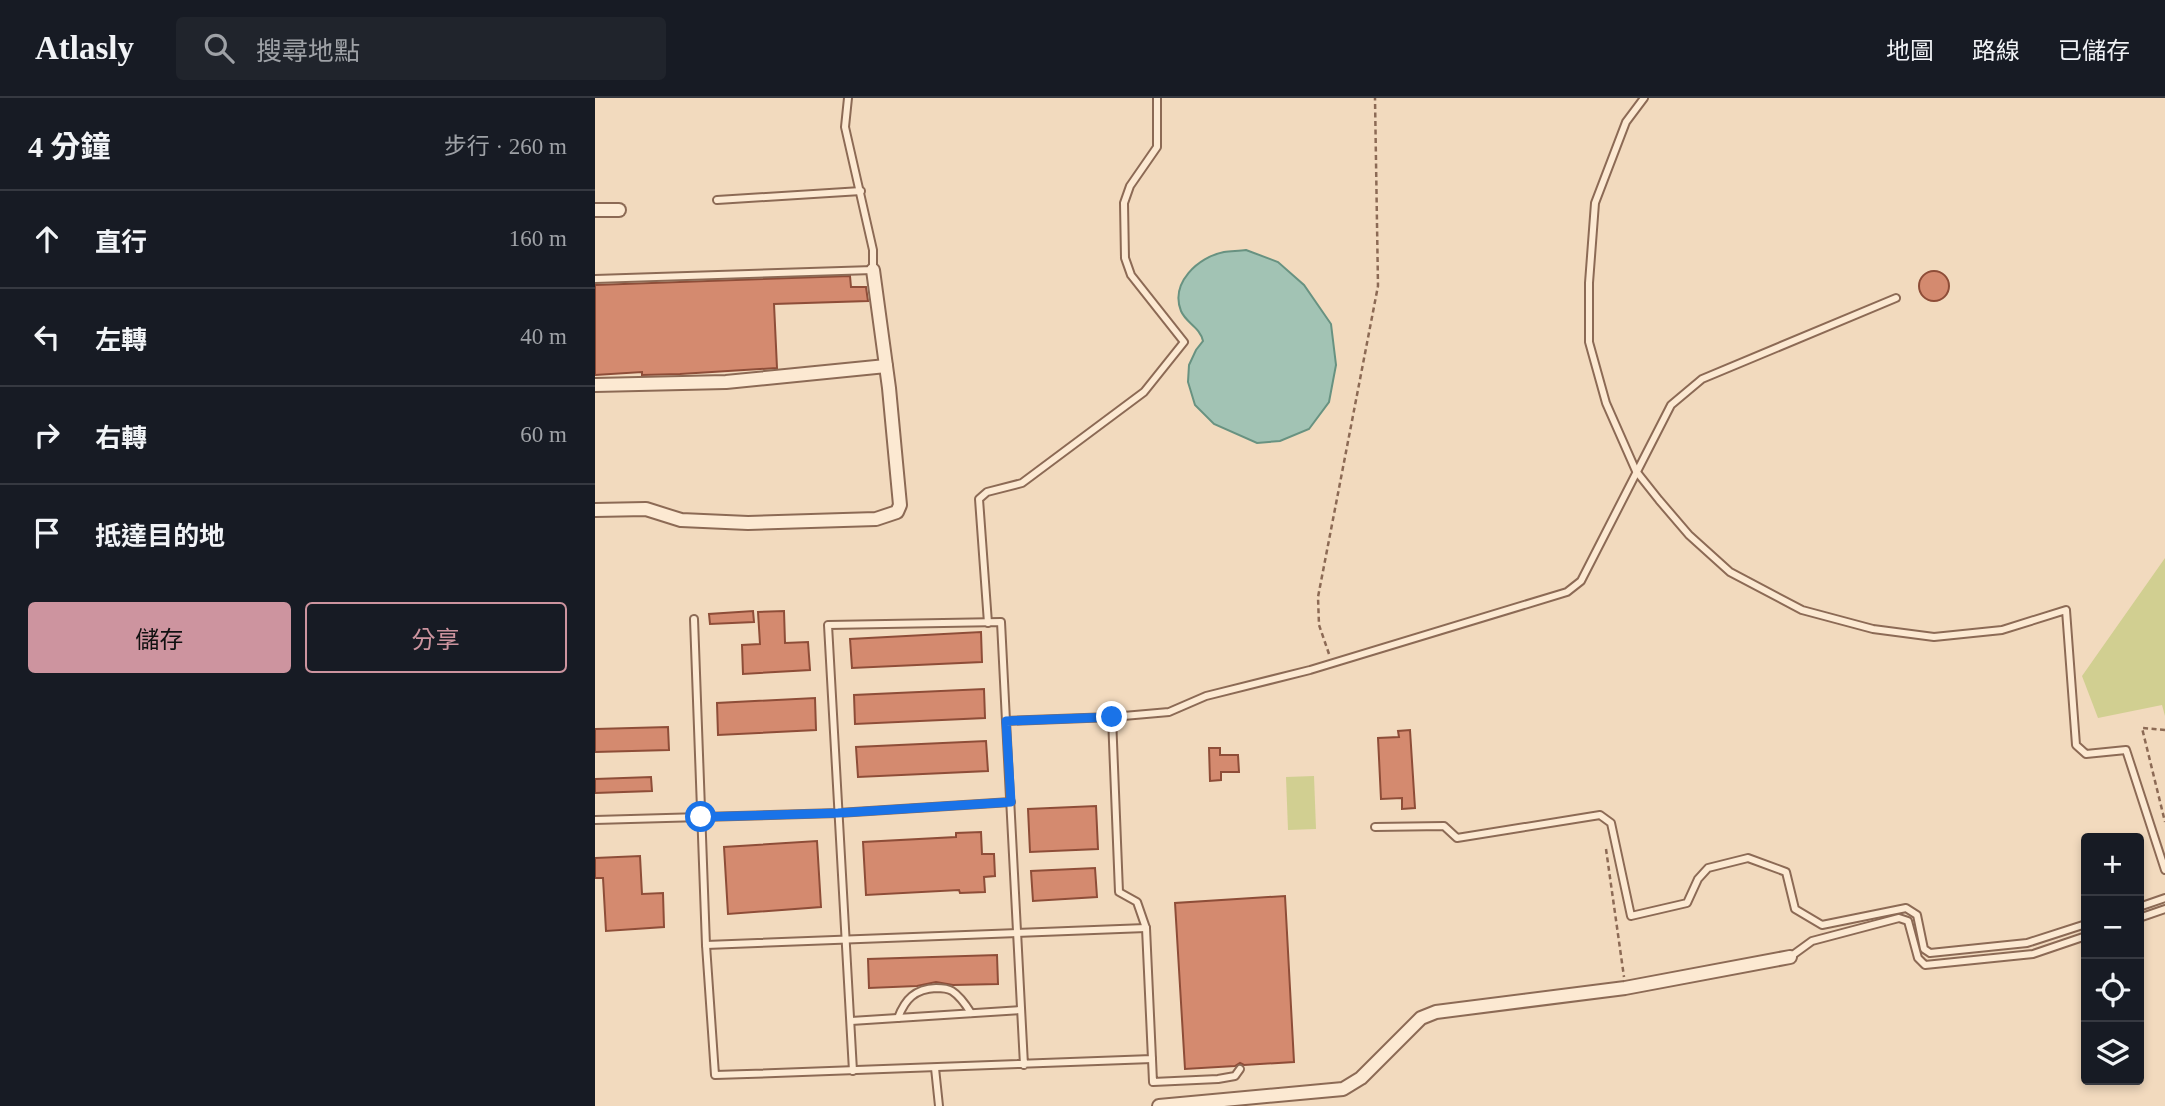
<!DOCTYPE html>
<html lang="zh-TW">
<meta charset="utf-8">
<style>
body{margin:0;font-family:"Times New Roman","Noto Sans TC",serif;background:#20242c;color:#f1f3f6}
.controls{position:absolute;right:21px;bottom:21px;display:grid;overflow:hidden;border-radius:7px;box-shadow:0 4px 10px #0003}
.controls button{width:63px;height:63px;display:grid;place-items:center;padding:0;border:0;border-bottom:2px solid #363941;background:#171b24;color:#f1f3f6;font:35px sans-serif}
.stop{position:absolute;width:21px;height:21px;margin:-16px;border:5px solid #1a73e8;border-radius:50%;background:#fff}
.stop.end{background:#1a73e8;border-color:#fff;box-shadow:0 2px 7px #0008}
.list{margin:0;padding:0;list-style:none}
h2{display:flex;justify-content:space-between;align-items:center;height:91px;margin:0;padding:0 28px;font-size:30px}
h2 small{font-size:23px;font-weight:400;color:#9ea1a6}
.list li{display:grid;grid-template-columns:46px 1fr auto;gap:21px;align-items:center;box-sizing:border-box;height:98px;padding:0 28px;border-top:2px solid #363941}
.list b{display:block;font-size:26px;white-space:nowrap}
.list em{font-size:23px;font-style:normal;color:#9ea1a6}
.actions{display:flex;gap:14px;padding:21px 28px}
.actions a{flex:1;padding:16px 0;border:2px solid #cd949f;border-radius:7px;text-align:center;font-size:24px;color:#cd949f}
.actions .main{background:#cd949f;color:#111}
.icon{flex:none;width:38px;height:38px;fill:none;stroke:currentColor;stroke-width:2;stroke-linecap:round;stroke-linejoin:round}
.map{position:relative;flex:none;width:1570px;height:1008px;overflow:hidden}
header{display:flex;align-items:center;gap:42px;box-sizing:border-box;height:98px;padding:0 35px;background:#171b24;border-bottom:2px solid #363941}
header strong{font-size:33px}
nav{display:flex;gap:38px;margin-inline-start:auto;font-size:24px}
.search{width:490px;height:63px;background:#20242c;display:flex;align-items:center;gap:18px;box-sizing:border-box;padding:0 24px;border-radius:7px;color:#9ea1a6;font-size:26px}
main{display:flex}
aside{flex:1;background:#171b24}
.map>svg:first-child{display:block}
</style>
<header>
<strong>Atlasly</strong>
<div class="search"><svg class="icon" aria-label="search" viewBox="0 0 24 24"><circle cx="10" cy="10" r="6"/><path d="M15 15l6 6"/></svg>搜尋地點</div>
<nav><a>地圖</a><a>路線</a><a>已儲存</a></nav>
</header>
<main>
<aside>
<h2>4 分鐘<small>步行 · 260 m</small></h2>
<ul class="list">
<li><svg class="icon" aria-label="ahead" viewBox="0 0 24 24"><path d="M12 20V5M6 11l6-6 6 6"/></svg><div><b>直行</b></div><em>160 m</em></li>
<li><svg class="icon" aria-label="left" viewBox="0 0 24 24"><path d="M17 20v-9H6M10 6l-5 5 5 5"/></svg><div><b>左轉</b></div><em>40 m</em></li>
<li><svg class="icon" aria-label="right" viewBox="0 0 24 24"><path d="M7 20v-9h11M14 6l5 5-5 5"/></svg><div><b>右轉</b></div><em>60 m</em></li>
<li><svg class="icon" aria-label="arrive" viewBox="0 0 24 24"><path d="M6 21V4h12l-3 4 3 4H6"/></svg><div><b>抵達目的地</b></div></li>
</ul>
<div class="actions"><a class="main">儲存</a><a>分享</a></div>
</aside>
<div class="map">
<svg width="1570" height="1008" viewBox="0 0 1570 1008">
<rect width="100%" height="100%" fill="#f2dabe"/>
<g fill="#d1cf91">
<path d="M 1570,460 L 1570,618 L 1567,607 L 1503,620 L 1487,578 Z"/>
<path d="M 719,678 L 721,731 L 693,732 L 691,679 Z"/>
</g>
<path fill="#a2c3b4" stroke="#689281" stroke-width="2" d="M 651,152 L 683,164 L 709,187 L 736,226 L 741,267 L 734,304 L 714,331 L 685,343 L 662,345 L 619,326 L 600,307 L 593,284 L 594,267 L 601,252 L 608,243 C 605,229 591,225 586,213 C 575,185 603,159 629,154 C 636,153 644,153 651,152 Z"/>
<g fill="#d48a6f" stroke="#8e4d38" stroke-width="2">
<circle cx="1339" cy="188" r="15"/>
<path d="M 255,178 L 256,189 L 271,189 L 273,203 L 179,206 L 182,270 L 85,276 L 47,277 L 47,274 L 0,277 L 0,187 Z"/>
<path d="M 158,513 L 159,524 L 115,526 L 114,516 Z"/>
<path d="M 189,513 L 190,545 L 213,544 L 215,572 L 148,576 L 147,547 L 165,546 L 163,514 Z"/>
<path d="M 386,534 L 387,564 L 257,570 L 255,541 Z"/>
<path d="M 389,591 L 390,620 L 260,626 L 259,597 Z"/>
<path d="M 220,600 L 221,632 L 123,637 L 122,605 Z"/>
<path d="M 73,629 L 74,652 L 0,654 L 0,631 Z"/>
<path d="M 815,632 L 820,710 L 807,711 L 807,700 L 786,701 L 783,640 L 804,639 L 803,633 Z"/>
<path d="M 391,643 L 393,673 L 263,679 L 261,649 Z"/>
<path d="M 614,650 L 625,650 L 625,657 L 643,657 L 644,674 L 626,674 L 626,682 L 615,683 Z"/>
<path d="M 56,679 L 57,693 L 0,695 L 0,681 Z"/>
<path d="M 501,708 L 503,751 L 435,754 L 433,711 Z"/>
<path d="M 386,734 L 387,756 L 399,756 L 400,778 L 389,779 L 390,794 L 365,795 L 364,792 L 271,797 L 268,744 L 361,739 L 361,735 Z"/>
<path d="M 222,743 L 226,809 L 133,816 L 129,749 Z"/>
<path d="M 45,758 L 47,796 L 68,795 L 69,829 L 11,833 L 8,780 L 0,780 L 0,760 Z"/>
<path d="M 500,770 L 502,799 L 438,803 L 436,773 Z"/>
<path d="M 690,798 L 699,964 L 649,967 L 645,965 L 640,968 L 590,971 L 580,805 Z"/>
<path d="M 402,857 L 403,886 L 358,887 L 341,884 L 322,888 L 274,890 L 273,861 Z"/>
</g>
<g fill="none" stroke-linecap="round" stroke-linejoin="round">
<g stroke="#8c6a55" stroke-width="10">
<g id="lane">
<path d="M 1049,0 L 1031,24 L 1000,105 L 994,185 L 994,244 L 1011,305 L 1041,373 L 1064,402 L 1094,437 L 1135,474 L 1207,512 L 1278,531 L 1339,539 L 1407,532 L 1471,512 L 1481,647 L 1491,656 L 1531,652 L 1570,772"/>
<path d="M 122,102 L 266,93"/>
<path d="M 0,181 L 278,172 L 278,152 L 250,29 L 253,0"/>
<path d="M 99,521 L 111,847 L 120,977 C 266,973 412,967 557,961 L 551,830 L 542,804 L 524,794 L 517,619 L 411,623 L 429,967"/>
<path d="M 393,525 L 384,401 L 392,394 L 427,385 L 549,294 L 589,244 L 536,177 L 530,160 L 529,105 L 535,88 L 562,49 L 562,0"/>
<path d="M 517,619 L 574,614 L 611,598 L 715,572 L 972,494 L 986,483 L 1076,307 L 1107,281 L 1301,200"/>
<path d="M 0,722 L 243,715 L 416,704"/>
<path d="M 780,729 L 849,728 L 862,740 L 1005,717 L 1016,725 L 1036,818 L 1092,805 L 1103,781 L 1113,770 L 1153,760 L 1191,774 L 1200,811 L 1227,827 L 1311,810 L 1322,817 L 1329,851 L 1335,855 L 1432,845 L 1491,826"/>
<path d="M 1544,809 L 1570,800"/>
<path d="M 1544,820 L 1570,811"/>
<path d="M 111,847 L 551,830"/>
<path d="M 1195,859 L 1217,843 L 1304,820 L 1313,823 L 1323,860 L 1330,867 L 1438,856 L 1491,838"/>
<path d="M 303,920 C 310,901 320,891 341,890 C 347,890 352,890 357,893 C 365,898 371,907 376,915"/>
<path d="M 256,923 L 426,912"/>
<path d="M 557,961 L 558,984 L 623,981 L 640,978 L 645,971"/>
<path d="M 340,970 L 344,1008"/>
<path d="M 258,973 L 233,527 L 406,524 L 411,623"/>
</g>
</g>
<g stroke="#8c6a55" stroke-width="16">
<g id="street">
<path d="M 0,112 L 24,112"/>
<path d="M 0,287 L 131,284 L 291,268"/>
<path d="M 0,412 L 51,411 L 86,422 L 153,425 L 281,421 L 302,414 L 305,407 L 294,290 L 278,172"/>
<path d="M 564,1008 L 748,991 L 766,980 L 826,920 L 841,914 L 1030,890 L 1195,859"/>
</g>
</g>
<g stroke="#8c6a55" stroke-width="2.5" stroke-dasharray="5 3.5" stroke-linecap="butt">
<path d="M 734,556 L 724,527 L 723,499 L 783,188 L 780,0"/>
<path d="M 1570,632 L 1547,630 L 1570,724"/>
<path d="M 1011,751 L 1029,879"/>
</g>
<use href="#lane" stroke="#fce9d2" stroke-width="6"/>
<use href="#street" stroke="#fce9d2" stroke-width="12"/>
</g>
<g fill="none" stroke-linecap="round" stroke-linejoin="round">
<path stroke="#1a73e8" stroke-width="9" d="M 106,719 L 243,715 L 416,704 L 411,623 L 517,619"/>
</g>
</svg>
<div class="controls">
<button>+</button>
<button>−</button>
<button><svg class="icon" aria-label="locate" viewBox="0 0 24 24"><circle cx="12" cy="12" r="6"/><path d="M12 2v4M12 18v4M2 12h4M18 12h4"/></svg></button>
<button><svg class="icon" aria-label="layers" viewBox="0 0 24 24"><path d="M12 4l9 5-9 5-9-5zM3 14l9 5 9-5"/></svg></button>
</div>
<div class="stop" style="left:106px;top:719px"></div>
<div class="stop end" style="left:517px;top:619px"></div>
</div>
</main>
